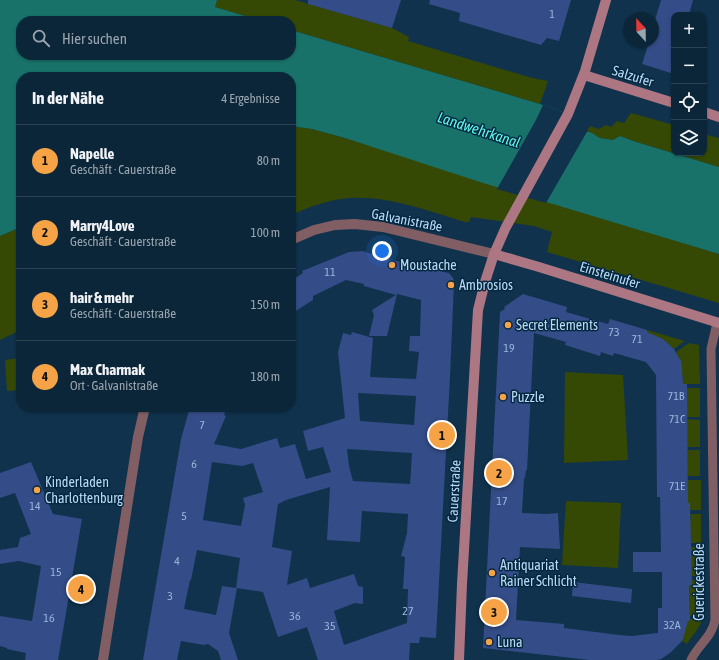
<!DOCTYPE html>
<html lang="de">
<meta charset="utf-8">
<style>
body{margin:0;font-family:"Asap Condensed",sans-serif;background:#1a3244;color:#f1f3f6}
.controls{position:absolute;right:12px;top:12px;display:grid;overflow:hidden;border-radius:8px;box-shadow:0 1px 3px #0004}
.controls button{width:36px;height:36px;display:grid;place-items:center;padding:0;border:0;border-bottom:1px solid #2c4353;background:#0c2639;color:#f1f3f6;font:20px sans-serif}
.compass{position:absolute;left:623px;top:12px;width:36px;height:36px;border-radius:50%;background:#0c2639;box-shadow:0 1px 3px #0004;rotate:338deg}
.you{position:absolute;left:382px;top:251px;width:14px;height:14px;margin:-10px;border:3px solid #fff;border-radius:50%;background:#1a73e8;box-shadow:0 0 0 6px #1a73e833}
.badge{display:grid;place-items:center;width:26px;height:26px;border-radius:50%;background:#f5a346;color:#111;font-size:13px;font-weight:700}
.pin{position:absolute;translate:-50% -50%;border:2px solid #fff;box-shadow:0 1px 4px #0006}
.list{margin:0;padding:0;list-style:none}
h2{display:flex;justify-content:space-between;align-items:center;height:52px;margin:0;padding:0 16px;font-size:17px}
h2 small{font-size:13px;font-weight:400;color:#9aa5ae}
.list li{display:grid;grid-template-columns:26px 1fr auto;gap:12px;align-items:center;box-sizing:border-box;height:72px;padding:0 16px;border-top:1px solid #2c4353}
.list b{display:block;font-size:15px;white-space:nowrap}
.list p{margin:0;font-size:13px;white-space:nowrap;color:#9aa5ae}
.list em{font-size:13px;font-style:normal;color:#9aa5ae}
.icon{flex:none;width:22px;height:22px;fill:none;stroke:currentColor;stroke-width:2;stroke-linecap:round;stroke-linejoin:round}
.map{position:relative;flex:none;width:719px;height:660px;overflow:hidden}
.search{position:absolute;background:#0c2639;box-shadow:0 1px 3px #0004;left:16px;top:16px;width:280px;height:44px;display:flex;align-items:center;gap:10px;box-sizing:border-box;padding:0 14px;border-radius:16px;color:#9aa5ae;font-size:15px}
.panel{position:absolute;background:#0c2639;box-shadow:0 1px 3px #0004;left:16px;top:72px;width:280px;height:340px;border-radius:16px}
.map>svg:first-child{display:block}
</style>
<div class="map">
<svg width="719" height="660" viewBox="0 0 719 660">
<rect width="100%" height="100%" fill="#10324c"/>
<g fill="#354904">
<path d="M 217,0 L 295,0 L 392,28 L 409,37 L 408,41 L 532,78 L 548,81 L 540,104 L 291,30 L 291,21 L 262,21 L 215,7 Z"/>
<path d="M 631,113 L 674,125 L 674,153 L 704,153 L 704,134 L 719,138 L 719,167 L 633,141 L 620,136 L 613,140 L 600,138 L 587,131 L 590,126 L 599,129 L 606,125 L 611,127 L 617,121 L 624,123 Z"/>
<path d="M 291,126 L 312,129 L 345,138 L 719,254 L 719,303 L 547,252 L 552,232 L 534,226 L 471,217 L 469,222 L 465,222 C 428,211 390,196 350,198 C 330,199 310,207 291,215 Z"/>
<path d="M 21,227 L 21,330 L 0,340 L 0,236 Z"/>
<path d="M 647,330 L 685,341 L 674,349 L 665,341 L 646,334 Z"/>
<path d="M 689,343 L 699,345 L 700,384 L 683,384 C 682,370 682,365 676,352 Z"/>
<path d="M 19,358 L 21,363 L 21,390 L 7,391 L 5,360 Z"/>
<path d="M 565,372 L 623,375 L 628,460 L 564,463 Z"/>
<rect x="687" y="388" width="13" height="29"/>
<path d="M 687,419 L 700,420 L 700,447 L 687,447 Z"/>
<path d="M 687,450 L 700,450 L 700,476 L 688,476 Z"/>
<path d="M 688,480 L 701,480 L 701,510 L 690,510 L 690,503 L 688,503 Z"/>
<path d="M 566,501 L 621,503 L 618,568 L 562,565 Z"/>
<path d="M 690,514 L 701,514 L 701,543 L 691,543 L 691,536 L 689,536 L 688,519 L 691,519 Z"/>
<path d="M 691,547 L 701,547 L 702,576 L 691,576 Z"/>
<path d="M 692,580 L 702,580 L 702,616 L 690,616 L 689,585 Z"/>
<path d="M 690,619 L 702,619 C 700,629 692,635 687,644 L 681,640 L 686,621 Z"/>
</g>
<path fill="#18726a" d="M 0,0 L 217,0 L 215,7 L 262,21 L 21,21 L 21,55 L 291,55 L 291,30 L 540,104 L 568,114 L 563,124 L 592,133 L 600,138 L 613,140 L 620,136 L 633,141 L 719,167 L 719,254 L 483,183 L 345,138 L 312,129 L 291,126 L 291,77 L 21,77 L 21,227 L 0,236 Z"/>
<path fill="#10324c" d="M 543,105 L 570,115 L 565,123 L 588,130 L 546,203 L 497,189 L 536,120 Z"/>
<g fill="#344c87" fill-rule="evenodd">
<path d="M 308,0 L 401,0 L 392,28 L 308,4 Z"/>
<path d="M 430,0 L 571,0 L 559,41 L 547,38 L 541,45 L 459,21 L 460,13 L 429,4 Z"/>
<path d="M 661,0 L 693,0 L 689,15 L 674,15 L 674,74 L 642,64 L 649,42 L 653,42 L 653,27 Z"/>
<path d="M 363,251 L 380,257 L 449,273 L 453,278 L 454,282 L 450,377 L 436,638 L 420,637 L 419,643 L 410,643 L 409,660 L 318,660 L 307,627 L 278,637 L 263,592 L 237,588 L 229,633 L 238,660 L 221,660 L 218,651 L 208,644 L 204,645 L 181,641 L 177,660 L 143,660 L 181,439 L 190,407 L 227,407 L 224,415 L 226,416 L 214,444 L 241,449 L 277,438 L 280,448 L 295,444 L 306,479 L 331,472 L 323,447 L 308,451 L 303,431 L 345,418 L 338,352 L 343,333 L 351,335 L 352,332 L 373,338 L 370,377 L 416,379 L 419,352 L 409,351 L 410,336 L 420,336 L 421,300 L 397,294 L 387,336 L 369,336 L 374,315 L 372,310 L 396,295 L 364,286 L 364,284 L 346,280 L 313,296 L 313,300 L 291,314 L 291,281 L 303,273 L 302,271 L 349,252 ZM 358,393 L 416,396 L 414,425 L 360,421 ZM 347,449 L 412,453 L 410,484 L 353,481 L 349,466 ZM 212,462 L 242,466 L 253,463 L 263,492 L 243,498 L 245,505 L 241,526 L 203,520 ZM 330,487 L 327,540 L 360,542 L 362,511 L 408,514 L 407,533 L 401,556 L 405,557 L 403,589 L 408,589 L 407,623 L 344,645 L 334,611 L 355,603 L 363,604 L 363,587 L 358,586 L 354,574 L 310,588 L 307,578 L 287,585 L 292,551 L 272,547 L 278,504 L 286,500 ZM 197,550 L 240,558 L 236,588 L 222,586 L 216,615 L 184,609 L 190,580 L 191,580 Z"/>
<path d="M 523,294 L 567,307 L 566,312 L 608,324 L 610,319 L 647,330 L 647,332 L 663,339 L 674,349 L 681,361 L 682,368 L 683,384 L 687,384 L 688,503 L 690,503 L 692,585 L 689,585 L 690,621 L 688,621 L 683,639 L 681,642 L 670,653 L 661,659 L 657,660 L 590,660 L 483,648 L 500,312 L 505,309 L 504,307 ZM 534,333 L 566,342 L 565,345 L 600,356 L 601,352 L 613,356 L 614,353 L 646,362 L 656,375 L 657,497 L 660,497 L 661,552 L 633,552 L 633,572 L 662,572 L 662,608 L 658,608 L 658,633 L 631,636 L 619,635 L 564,628 L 564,624 L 516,620 L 520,547 L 560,549 L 558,513 L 547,514 L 522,513 L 524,478 L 525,478 L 526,470 L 527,470 Z"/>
<path d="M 31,462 L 53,514 L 82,519 L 58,660 L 25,660 L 26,653 L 7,649 L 7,648 L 0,646 L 0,616 L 32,621 L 41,566 L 19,561 L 0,564 L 0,550 L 18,547 L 20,538 L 31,534 L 15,493 L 0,498 L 0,473 Z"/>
<path d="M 573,582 L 632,589 L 631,603 L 572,596 Z"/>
</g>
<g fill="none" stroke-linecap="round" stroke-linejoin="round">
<path stroke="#805e64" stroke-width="9" d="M 691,660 C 698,645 712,637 715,620 L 711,349 L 717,323"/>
<g stroke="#805e64" stroke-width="10">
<path d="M 291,240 L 314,230 L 335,225 L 355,224 L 383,227 L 494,254"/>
<path d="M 103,660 L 138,437 L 145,407"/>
</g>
<g stroke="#ac7682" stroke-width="10">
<path d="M 584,75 L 674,103"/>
<path d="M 704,112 L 719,117"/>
<path d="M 494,254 L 539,267 L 719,323"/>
<path d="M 459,660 L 462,584 L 478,310 L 485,282 L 494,254 L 506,227 L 568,114 L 585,71 L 606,0"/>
</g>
</g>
<g fill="#f5a346" stroke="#052841" stroke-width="1.5">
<circle cx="392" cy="265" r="4"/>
<circle cx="451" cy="285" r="4"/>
<circle cx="508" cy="325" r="4"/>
<circle cx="503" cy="397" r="4"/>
<circle cx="37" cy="490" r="4"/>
<circle cx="492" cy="573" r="4"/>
<circle cx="489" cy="642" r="4"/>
</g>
<g text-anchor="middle" stroke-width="3" stroke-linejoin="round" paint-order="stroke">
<g font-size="12" fill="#98b6da">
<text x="552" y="18">1</text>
<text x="330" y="276">11</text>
<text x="614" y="336">73</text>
<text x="637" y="343">71</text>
<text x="509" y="352">19</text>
<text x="676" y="400">71B</text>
<text x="677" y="423">71C</text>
<text x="202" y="429">7</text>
<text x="194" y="468">6</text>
<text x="677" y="490">71E</text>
<text x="502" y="505">17</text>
<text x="35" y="510">14</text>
<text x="184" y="520">5</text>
<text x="177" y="565">4</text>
<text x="56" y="576">15</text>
<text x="170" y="600">3</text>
<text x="408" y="615">27</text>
<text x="295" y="620">36</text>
<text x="49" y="622">16</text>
<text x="672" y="629">32A</text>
<text x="330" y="630">35</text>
</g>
<g font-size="14" fill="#bad9f5" stroke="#052841">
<text transform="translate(633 76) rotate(17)" y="5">Salzufer</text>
<text transform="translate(407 220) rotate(11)" y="5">Galvanistraße</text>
<text transform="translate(610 275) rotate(17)" y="5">Einsteinufer</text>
<text transform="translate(454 491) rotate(-87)" y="5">Cauerstraße</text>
<text transform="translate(699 582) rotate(-90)" y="5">Guerickestraße</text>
</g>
<g font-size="14" fill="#bad9f5" stroke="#052841" text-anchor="start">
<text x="400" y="270">Moustache</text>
<text x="459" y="290">Ambrosios</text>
<text x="516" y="330">Secret Elements</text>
<text x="511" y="402">Puzzle</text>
<text x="45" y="487">Kinderladen<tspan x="45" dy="16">Charlottenburg</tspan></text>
<text x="500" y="570">Antiquariat<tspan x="500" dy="16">Rainer Schlicht</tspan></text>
<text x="497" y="647">Luna</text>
</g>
<g font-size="15" font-style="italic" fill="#5ef9e9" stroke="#052841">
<text transform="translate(479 130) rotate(18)" y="5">Landwehrkanal</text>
</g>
</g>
</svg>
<div class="controls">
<button>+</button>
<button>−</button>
<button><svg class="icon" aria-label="locate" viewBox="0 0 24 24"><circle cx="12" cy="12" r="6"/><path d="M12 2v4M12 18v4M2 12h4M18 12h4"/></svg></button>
<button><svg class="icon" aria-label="layers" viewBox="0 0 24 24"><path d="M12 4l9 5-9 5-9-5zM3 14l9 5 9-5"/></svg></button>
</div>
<svg class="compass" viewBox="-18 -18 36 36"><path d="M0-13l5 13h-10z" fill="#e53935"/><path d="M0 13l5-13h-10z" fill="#9aa5ae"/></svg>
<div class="you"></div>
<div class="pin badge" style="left:442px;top:435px">1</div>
<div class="pin badge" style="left:499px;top:473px">2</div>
<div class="pin badge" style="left:494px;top:612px">3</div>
<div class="pin badge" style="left:81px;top:589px">4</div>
<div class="search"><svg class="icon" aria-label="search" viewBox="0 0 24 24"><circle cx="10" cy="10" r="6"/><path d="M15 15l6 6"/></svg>Hier suchen</div>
<section class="panel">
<h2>In der Nähe<small>4 Ergebnisse</small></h2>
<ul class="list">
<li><span class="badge">1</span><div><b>Napelle</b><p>Geschäft · Cauerstraße</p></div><em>80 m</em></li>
<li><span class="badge">2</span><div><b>Marry4Love</b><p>Geschäft · Cauerstraße</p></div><em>100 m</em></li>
<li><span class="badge">3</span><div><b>hair &amp; mehr</b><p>Geschäft · Cauerstraße</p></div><em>150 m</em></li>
<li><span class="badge">4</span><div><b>Max Charmak</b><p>Ort · Galvanistraße</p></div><em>180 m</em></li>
</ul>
</section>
</div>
